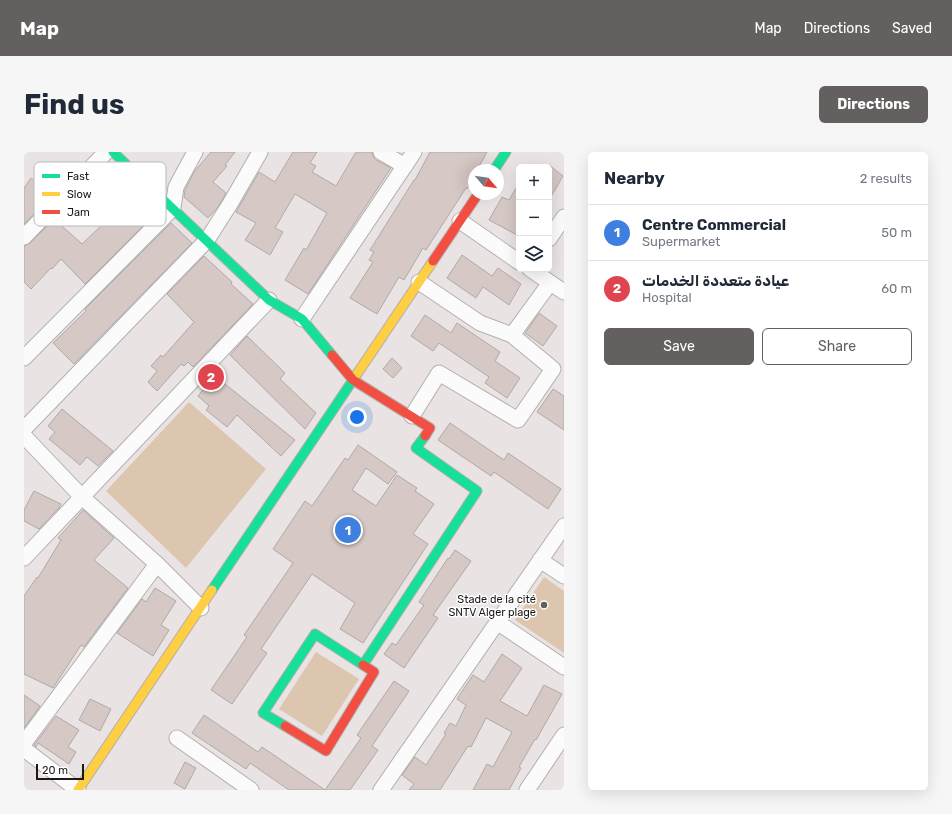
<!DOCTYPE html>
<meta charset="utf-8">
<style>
body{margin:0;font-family:Rubik,Vazirmatn,sans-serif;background:#f6f6f7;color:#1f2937}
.controls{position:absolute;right:12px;top:12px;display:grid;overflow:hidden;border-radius:6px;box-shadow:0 4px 16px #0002}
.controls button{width:36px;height:36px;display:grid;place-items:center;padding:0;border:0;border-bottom:1px solid #e0e1e3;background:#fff;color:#1f2937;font:20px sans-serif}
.compass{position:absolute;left:444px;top:12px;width:36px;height:36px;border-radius:50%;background:#fff;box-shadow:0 4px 16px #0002;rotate:119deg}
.scale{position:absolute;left:12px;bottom:10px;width:48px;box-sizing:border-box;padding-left:4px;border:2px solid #1d1919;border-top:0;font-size:11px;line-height:14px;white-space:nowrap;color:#1d1919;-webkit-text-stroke:3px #fff;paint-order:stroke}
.you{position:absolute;left:333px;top:265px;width:14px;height:14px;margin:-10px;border:3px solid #fff;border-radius:50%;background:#1a73e8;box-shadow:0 0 0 6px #1a73e833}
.badge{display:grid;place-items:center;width:26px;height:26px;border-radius:50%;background:#646060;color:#fff;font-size:13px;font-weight:700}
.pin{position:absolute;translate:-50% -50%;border:2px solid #fff;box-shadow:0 1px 4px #0006}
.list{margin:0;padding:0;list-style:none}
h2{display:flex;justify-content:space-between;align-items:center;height:52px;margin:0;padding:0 16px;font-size:17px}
h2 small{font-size:13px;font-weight:400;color:#747a83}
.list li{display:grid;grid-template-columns:26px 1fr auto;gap:12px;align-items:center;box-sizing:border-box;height:56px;padding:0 16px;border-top:1px solid #e0e1e3}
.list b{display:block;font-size:15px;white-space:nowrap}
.list p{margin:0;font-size:13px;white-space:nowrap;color:#747a83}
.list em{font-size:13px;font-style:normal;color:#747a83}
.actions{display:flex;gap:8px;padding:12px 16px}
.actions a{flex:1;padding:9px 0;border:1px solid #646060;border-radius:6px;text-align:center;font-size:14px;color:#646060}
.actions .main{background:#646060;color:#fff}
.icon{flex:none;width:22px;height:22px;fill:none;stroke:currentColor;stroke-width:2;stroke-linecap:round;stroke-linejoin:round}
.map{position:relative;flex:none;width:540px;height:638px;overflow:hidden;border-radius:6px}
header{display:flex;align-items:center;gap:24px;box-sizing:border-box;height:56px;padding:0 20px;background:#646060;color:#fff}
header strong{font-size:19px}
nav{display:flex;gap:22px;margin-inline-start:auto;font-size:14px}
.intro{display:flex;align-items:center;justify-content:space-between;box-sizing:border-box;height:96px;padding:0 24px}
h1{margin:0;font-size:28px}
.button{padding:10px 18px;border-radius:6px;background:#646060;color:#fff;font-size:14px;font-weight:700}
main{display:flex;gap:24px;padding:0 24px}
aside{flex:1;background:#fff;border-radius:6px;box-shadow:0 4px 16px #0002}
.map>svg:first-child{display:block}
</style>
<header>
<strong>Map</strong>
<nav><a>Map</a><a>Directions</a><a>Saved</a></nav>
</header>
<div class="intro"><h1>Find us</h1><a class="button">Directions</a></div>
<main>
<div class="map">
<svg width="540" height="638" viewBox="0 0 540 638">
<rect width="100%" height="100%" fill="#e9e3e3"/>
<g fill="#ddc6b0">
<path d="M 165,250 L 242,317 L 162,416 L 82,339 Z"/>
<path d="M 520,425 L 540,439 L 540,501 L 491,468 Z"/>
<path d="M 292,500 L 335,527 L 298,584 L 255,557 Z"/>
</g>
<g fill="#d6c8c4" stroke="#aeaaa9">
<path d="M 187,0 L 211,0 L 201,13 L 203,14 L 189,30 L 202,41 L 194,55 L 184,66 L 160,45 L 161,38 L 170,20 Z"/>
<path d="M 269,0 L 293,0 L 286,11 L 292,14 L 288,20 L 312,34 L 332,0 L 348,0 L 349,4 L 352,8 L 367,16 L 284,142 L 261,128 L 280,96 L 282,98 L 303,61 L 271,42 L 251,76 L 259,80 L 246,103 L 221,88 L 232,71 L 212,60 L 235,20 L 251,30 Z"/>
<path d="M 406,0 L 463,0 L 453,18 L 450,18 L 450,24 L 444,35 L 443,37 L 442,36 L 402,98 L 399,96 L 380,128 L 375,125 L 353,162 L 326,146 L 349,110 L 345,108 L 350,100 L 346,98 L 390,28 L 391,28 Z"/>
<path d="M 83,11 L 134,59 L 61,132 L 37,107 L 28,117 L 27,116 L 7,137 L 0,130 L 0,94 L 6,91 L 30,67 L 58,92 L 77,74 L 77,72 L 49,47 Z"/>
<path d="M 525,13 L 539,24 L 525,48 Z"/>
<path d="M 7,26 L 29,42 L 0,72 L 0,36 Z"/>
<path d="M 495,31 L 495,84 L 465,68 L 478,45 L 485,48 Z"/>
<path d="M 147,71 L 168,91 L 50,212 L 29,191 L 62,159 L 61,157 Z"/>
<path d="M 438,103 L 468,124 L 474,116 L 497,132 L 485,153 L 459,135 L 452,146 L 423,126 Z"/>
<path d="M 180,104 L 208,130 L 207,132 L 229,152 L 169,215 L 164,210 L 160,214 L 157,212 L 133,239 L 124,230 L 133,219 L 127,214 L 137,203 L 139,205 L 170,170 L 143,142 Z"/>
<path d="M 515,161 L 533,174 L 519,194 L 501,181 Z"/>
<path d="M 401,163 L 427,181 L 433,171 L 476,200 L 471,209 L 496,226 L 483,246 L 461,231 L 465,225 L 415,191 L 409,199 L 387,184 Z"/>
<path d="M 223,184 L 261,221 L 256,227 L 292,261 L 281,277 L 206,203 Z"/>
<path d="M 368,206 L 378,216 L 369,226 L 359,217 Z"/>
<path d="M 191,224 L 271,288 L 257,304 L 213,263 L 203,275 L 182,258 L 185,254 L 174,244 Z"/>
<path d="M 529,237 L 540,244 L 540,278 L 513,260 Z"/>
<path d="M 38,257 L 89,299 L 74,314 L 63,305 L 56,313 L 25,287 L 31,280 L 24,274 Z"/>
<path d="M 426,271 L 480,308 L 484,301 L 537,337 L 524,357 L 470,320 L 467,324 L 414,288 Z"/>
<path d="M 334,293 L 373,320 L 364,332 L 342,316 L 328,338 L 352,354 L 373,323 L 393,336 L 391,339 L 410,352 L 389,382 L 404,392 L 339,491 L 316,477 L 331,451 L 288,422 L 237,497 L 243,501 L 208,552 L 187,538 L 223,485 L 220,483 L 269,411 L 249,397 L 281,349 L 288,354 L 321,306 L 324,308 Z"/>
<path d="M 10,339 L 37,352 L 35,356 L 15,377 L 0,369 L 0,358 Z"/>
<path d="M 59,358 L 90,386 L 70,408 L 104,436 L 60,495 L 57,493 L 29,536 L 0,522 L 0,444 L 13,425 L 14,426 L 37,388 L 34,386 Z"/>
<path d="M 431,398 L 447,409 L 409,463 L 414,466 L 380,516 L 360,502 L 368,491 L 372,493 L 400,453 L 395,450 L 424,406 L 425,407 Z"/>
<path d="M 131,436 L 152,449 L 137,473 L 145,478 L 129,504 L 93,481 L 118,447 L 122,450 Z"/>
<path d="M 478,502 L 498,516 L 476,549 L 503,564 L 520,533 L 538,542 L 512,588 L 511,587 L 495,615 L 497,616 L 485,638 L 449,638 L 463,612 L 469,615 L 488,580 L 462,566 L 447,595 L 444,594 L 416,638 L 385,638 L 390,632 L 378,623 L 391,605 L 402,613 L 422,582 L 420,581 L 426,571 L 432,574 L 442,553 L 433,547 L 449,523 L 460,530 Z"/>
<path d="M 370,529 L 385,539 L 348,594 L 354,598 L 326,638 L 265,638 L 226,611 L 222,617 L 168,581 L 180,563 L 234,600 L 238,595 L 301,638 L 337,586 L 333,583 Z"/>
<path d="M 0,543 L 16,554 L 0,576 Z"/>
<path d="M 66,547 L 87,557 L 76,579 L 55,568 Z"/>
<path d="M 32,564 L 55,578 L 44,595 L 52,600 L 45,612 L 14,591 L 12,595 L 10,593 Z"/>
<path d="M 161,610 L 172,616 L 161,637 L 150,631 Z"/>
</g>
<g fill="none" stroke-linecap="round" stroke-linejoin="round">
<g stroke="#b4afaf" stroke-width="17">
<g id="street">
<path d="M 357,0 L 381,14"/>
<path d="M 436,69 L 495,110"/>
<path d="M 0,85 L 82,0"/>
<path d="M 525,87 L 540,65"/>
<path d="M 506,117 L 540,140"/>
<path d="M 395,130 L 456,171 L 488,183"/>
<path d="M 278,167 L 390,0"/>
<path d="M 0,206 L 149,56 L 152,35 L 171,0"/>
<path d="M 388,264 L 415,221 L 494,268 L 529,217 L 488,183 L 526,131"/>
<path d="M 0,277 L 183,88 L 206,52 L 236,0"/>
<path d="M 0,284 L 58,345 L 133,412 L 177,456"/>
<path d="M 0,406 L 245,148"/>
<path d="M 516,408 L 540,424"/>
<path d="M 473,470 L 540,515"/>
<path d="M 153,586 L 227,638"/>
<path d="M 0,591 L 133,412"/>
<path d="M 0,597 L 54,638"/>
<path d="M 357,638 L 540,374"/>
<path d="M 503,638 L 540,583"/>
</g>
</g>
<g stroke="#b4afaf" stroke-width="11">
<g id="fast">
<path d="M 89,0 L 245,148 L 278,167 L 308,203"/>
<path d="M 470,18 L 482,0"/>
<path d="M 188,438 L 333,222"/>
<path d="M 261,574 L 239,561 L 291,482 L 339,513 L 453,339 L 392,296 L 401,284"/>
</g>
</g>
<g stroke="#b4afaf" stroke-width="11">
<g id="slow">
<path d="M 333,222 L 409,109"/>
<path d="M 54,638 L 188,438"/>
</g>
</g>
<g stroke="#b4afaf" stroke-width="11">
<g id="jam">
<path d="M 409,109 L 454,42"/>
<path d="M 308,203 L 329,228 L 406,276 L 401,284"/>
<path d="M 261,574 L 302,599 L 350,520 L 339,513"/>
</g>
</g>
<use href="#street" stroke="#fcfbfb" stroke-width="15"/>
<use href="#fast" stroke="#16e098" stroke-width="9"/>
<use href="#slow" stroke="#ffcf43" stroke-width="9"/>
<use href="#jam" stroke="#f24e42" stroke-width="9"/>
</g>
<circle fill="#646060" stroke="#fff" stroke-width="1.5" cx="520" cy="453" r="4"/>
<g text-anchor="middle" stroke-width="3" stroke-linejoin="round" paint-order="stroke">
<g font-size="11" fill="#1d1919" stroke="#fff" text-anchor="end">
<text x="512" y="451">Stade de la cité<tspan x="512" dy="13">SNTV Alger plage</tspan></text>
</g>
</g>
<rect x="10" y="10" width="132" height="64" rx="6" fill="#fff" stroke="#bbbaba" stroke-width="1"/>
<rect x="18" y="22" width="18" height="4" fill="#16e098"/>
<rect x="18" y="40" width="18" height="4" fill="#ffcf43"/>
<rect x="18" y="58" width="18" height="4" fill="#f24e42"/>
<g font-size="11" fill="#1d1919">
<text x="43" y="28">Fast</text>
<text x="43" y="46">Slow</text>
<text x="43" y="64">Jam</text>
</g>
</svg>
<div class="controls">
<button>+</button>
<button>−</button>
<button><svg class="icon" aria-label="layers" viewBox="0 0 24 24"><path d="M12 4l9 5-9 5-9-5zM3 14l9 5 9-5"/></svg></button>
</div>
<svg class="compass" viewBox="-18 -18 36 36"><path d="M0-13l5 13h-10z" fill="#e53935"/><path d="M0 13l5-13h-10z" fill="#747a83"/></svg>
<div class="scale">20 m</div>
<div class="you"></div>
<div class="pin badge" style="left:324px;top:378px;background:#3f7fe0">1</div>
<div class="pin badge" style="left:187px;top:225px;background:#e0444e">2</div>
</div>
<aside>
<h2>Nearby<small>2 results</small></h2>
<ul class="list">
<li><span class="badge" style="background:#3f7fe0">1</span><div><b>Centre Commercial</b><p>Supermarket</p></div><em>50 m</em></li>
<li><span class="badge" style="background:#e0444e">2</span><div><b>عيادة متعددة الخدمات</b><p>Hospital</p></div><em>60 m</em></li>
</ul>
<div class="actions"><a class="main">Save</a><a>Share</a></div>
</aside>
</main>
